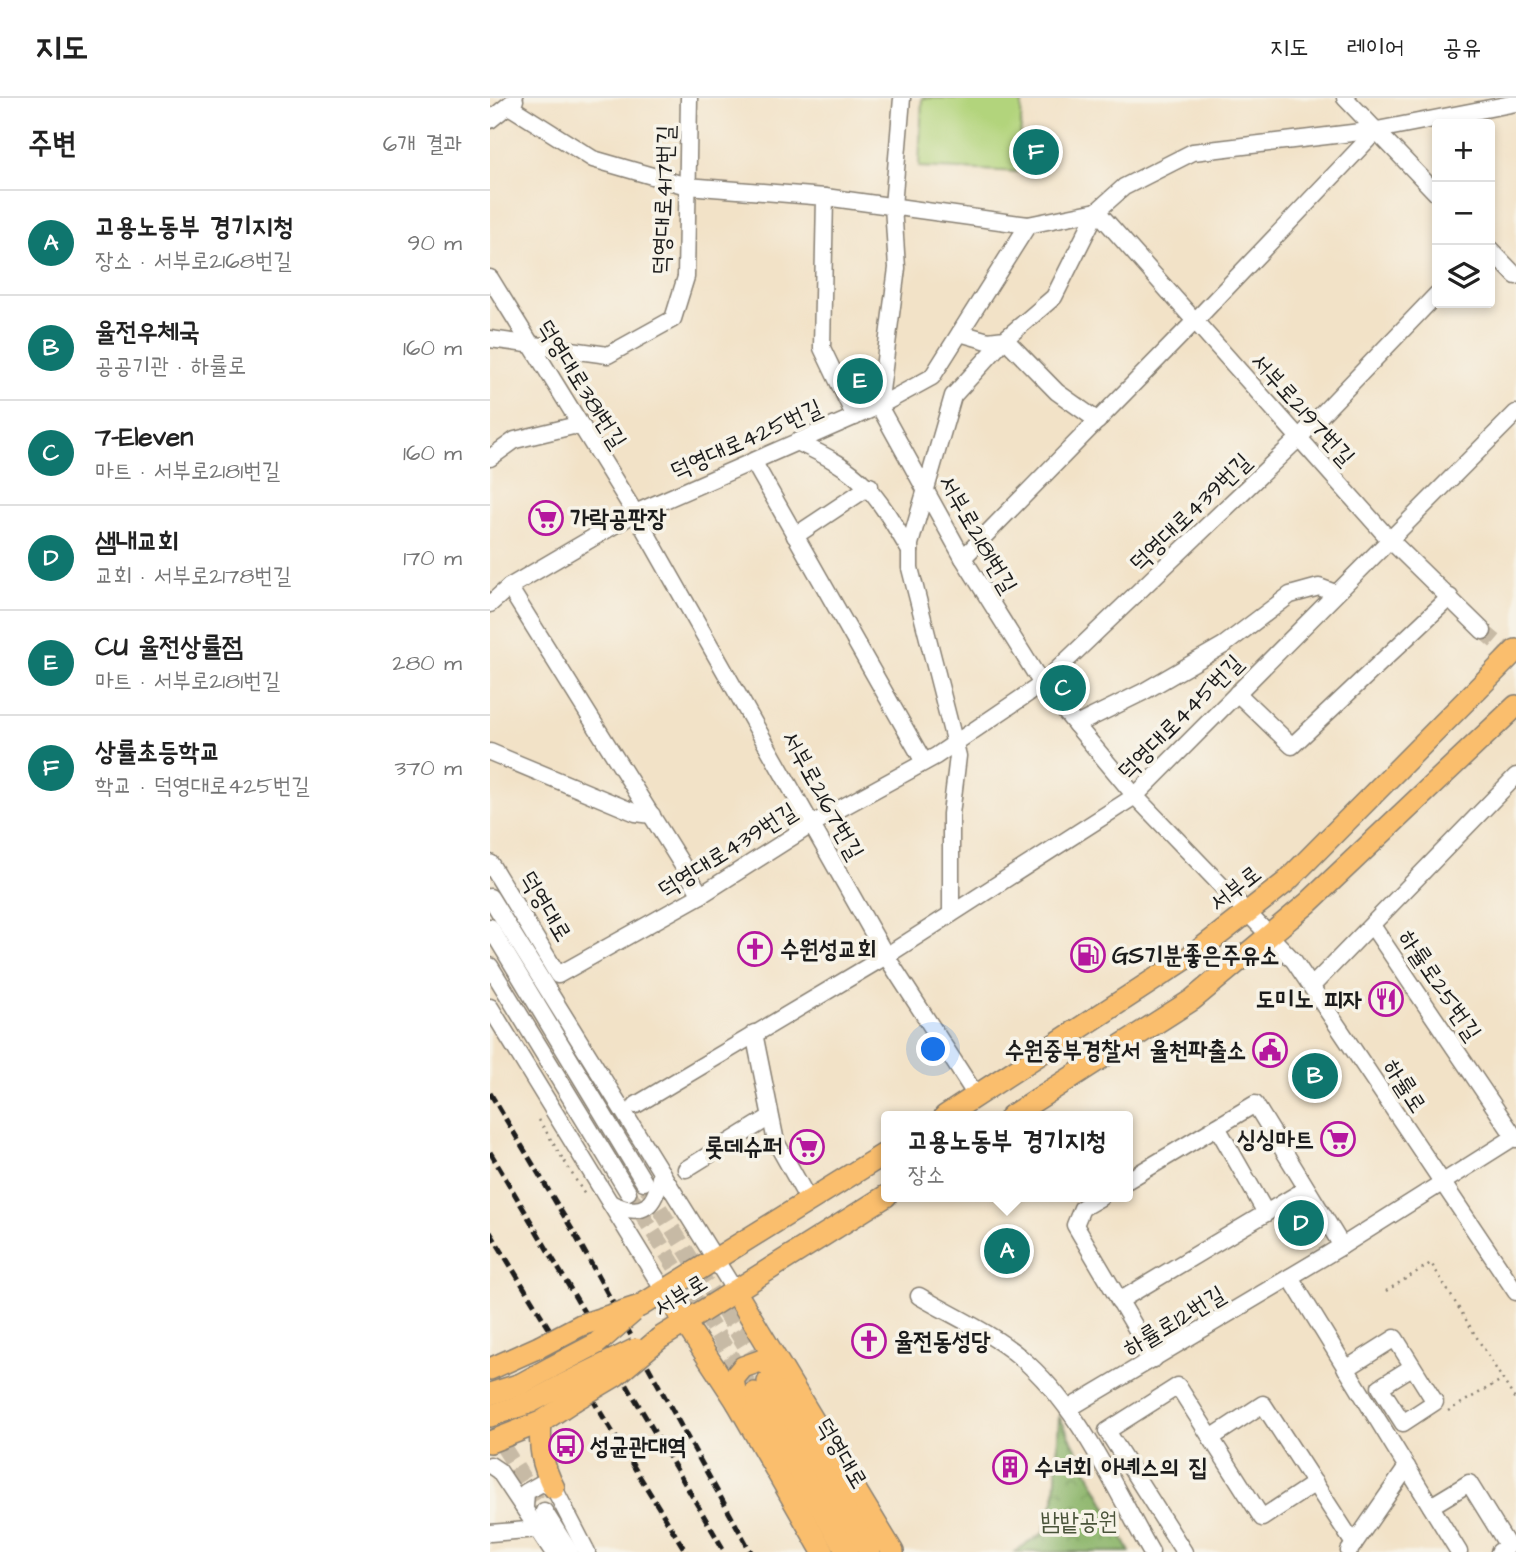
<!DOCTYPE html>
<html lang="ko">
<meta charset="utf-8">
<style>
body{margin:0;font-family:"Architects Daughter","Poor Story",sans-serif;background:#f6f6f6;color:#222}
.controls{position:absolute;right:21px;top:21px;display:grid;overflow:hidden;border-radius:7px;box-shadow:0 4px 10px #0003}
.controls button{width:63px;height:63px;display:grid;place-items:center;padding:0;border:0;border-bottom:2px solid #e0e0e0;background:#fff;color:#222;font:35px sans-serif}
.you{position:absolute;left:444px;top:952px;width:24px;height:24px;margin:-18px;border:5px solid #fff;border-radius:50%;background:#1a73e8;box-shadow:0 0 0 10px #1a73e833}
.badge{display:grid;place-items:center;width:46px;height:46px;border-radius:50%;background:#0f766e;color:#fff;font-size:23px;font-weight:700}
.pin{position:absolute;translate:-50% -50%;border:4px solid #fff;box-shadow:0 2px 7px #0006}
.popup{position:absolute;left:391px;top:1013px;width:252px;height:91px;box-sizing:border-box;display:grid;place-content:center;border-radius:7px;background:#fff;filter:drop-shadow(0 2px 5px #0005);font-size:23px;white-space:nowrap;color:#767676}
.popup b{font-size:26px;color:#222}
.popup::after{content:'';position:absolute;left:50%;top:100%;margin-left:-14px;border:14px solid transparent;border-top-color:#fff}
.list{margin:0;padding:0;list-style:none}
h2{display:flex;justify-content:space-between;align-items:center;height:91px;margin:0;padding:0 28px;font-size:30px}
h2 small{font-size:23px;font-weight:400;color:#767676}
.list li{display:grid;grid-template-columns:46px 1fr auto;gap:21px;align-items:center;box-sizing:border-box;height:105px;padding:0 28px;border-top:2px solid #e0e0e0}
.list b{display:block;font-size:26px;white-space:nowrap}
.list p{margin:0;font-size:23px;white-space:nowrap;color:#767676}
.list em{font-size:23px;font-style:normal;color:#767676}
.icon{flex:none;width:38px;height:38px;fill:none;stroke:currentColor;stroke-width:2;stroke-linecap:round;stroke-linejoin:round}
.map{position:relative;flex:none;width:1026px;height:1454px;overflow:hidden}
header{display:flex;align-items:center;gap:42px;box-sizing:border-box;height:98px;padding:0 35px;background:#fff;border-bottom:2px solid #e0e0e0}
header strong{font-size:33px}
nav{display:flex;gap:38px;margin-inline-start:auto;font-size:24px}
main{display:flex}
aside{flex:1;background:#fff}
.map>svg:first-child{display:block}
</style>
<header>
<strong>지도</strong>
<nav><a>지도</a><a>레이어</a><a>공유</a></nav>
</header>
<main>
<aside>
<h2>주변<small>6개 결과</small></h2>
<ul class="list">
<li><span class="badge">A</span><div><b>고용노동부 경기지청</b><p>장소 · 서부로2168번길</p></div><em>90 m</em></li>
<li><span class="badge">B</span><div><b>율전우체국</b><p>공공기관 · 하률로</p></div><em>160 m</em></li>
<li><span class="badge">C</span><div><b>7-Eleven</b><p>마트 · 서부로2181번길</p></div><em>160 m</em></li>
<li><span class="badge">D</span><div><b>샘내교회</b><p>교회 · 서부로2178번길</p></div><em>170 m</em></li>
<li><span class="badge">E</span><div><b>CU 율전상률점</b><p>마트 · 서부로2181번길</p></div><em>280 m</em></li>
<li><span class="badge">F</span><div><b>상률초등학교</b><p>학교 · 덕영대로425번길</p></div><em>370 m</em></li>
</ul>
</aside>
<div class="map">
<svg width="1026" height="1454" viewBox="0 0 1026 1454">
<defs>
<pattern id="forest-crowns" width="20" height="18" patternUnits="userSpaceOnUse" patternTransform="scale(1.75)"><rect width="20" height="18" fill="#8db66c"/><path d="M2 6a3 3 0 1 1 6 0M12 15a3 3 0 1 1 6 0" fill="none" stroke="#729358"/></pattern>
</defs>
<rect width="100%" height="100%" fill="#f7f3e8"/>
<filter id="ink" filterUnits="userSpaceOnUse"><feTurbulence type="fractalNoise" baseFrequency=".0143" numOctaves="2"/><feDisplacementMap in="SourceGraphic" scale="14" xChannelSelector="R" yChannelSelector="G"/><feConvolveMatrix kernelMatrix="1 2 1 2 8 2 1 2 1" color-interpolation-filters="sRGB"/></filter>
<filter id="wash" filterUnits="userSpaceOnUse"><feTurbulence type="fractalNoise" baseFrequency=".00686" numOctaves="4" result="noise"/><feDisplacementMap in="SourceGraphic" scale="28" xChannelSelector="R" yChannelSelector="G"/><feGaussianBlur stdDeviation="1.57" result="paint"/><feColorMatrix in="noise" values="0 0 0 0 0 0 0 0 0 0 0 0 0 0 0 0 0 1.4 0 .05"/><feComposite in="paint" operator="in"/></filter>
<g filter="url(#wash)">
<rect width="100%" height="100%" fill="#f2e2c7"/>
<path fill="url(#forest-crowns)" stroke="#546944" stroke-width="2" d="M 569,1318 L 640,1454 L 524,1454 L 553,1435 L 565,1399 Z"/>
<path fill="#b2d47c" stroke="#67784c" stroke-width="2" d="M 432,0 L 532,0 L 529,74 L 429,69 Z"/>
</g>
<g filter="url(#ink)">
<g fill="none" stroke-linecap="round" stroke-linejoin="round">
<g stroke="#c7baa5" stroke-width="16" stroke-dasharray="16 8" stroke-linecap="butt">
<path d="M 993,533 L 1026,561"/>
<path d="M 157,1090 L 271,1273"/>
<path d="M 138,1094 L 264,1295"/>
<path d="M 0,1328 L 54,1413"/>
</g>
<g stroke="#877f72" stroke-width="19">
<g id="minor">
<path d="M 412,0 L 403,108 L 407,170 L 389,308 L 473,460 L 552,586 L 645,698 L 804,863 L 1026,1194"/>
<path d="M 855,0 L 947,96"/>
<path d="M 19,8 L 103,61 L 197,88 L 335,99 L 538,127"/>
<path d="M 0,22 L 25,2"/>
<path d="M 335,99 L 332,250 L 365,319"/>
<path d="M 607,113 L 899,441 L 993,533"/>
<path d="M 1000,151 L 1026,178"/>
<path d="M 0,180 L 145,415 L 396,858 L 487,999"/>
<path d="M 470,235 L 498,243 L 515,241 L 564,199 L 607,113 L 634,89 L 703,54 L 887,32 L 1026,5"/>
<path d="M 0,241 L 118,257 L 183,221 L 196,179 L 199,0"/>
<path d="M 307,344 C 374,375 383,391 420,453"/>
<path d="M 0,360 L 25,342 L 83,328 L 93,330"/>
<path d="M 263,363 L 434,664"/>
<path d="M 305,438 L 380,388"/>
<path d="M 473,460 L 705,223 L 887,32"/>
<path d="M 19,489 L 211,797"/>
<path d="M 0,506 L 19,489 L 145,415 L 389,308 L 442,279 L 538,127 L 607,113"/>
<path d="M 747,595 L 802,648 L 960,499"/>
<path d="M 586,627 L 653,594 L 734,547 L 800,497 L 829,489 L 845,495"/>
<path d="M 0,654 L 146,715 L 162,717"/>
<path d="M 0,765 L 68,877 L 211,797 L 324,725 L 446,658 L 552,586 L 808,341 L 947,196"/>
<path d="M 0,799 L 245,1193"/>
<path d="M 461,816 L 461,716 L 468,658 L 420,470 L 420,446 L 463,298 L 515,241 L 567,294 L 608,323"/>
<path d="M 0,829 L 154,1084"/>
<path d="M 883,829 L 1026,1041"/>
<path d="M 0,868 L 138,1094"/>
<path d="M 822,888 L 1026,678"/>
<path d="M 0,909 L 174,1193"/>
<path d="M 264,935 L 286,1044 L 319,1103"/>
<path d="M 146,1007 L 396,858 L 645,698 L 1026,315"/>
<path d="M 727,1029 L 776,1115"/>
<path d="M 196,1071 L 280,1019"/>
<path d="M 638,1082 L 765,1006 L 852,1148"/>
<path d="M 611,1099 L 592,1110 L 585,1127 L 664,1261"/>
<path d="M 120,1105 C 154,1121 166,1108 171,1074"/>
<path d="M 800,1179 L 969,1454"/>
<path d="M 429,1198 C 463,1218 500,1234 530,1259 C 590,1309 623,1388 661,1454"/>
<path d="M 629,1203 L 816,1091"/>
<path d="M 856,1271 L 905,1240 L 945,1304 L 913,1325 L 890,1289 L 922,1269"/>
<path d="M 578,1311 L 852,1148 L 1026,1038"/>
<path d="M 0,1367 L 9,1373 L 63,1454"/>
<path d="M 825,1385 L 772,1420 L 721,1340 L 773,1306 L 864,1446"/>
<path d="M 941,1408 L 979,1385 L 1018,1448 L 1009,1454"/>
<path d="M 35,1409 L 36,1394 L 52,1385 L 64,1390 L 97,1454"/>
<path d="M 54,1413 L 80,1454"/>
<path d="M 0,1435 L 48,1431"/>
<path d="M 859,1453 L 917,1369"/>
<path d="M 694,1454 L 617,1333 L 688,1288 L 721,1340"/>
</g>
</g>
<g stroke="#877f72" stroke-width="24">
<g id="major">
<path d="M 455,1018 L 708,853 L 796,784 L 1026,552"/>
<path d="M 521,1018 L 702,902 L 818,805 L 1026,608"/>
<path d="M 174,1193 L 247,1304 L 333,1454"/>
<path d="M 245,1193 L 403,1454"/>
<path d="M 150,1208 L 396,1055"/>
<path d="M 170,1240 L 396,1098"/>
<path d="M 0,1271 L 49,1249"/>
<path d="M 278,1284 L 380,1454"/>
<path d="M 264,1295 L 357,1454"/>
<path d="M 0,1296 L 31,1286 L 62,1269"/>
<path d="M 247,1304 L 243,1281 L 253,1269 L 270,1263 L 293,1273"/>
<path d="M 0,1318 L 41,1304 L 73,1287"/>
<path d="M 51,1324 C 49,1350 52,1367 64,1390"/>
<path d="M 0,1344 L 51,1324 L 83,1303"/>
</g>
</g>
<g stroke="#877f72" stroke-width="2.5" stroke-dasharray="2 5" stroke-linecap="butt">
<path d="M 49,1022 L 95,1097"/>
<path d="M 896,1193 L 941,1165 L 1026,1303"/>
<path d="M 958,1313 L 1013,1281"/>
</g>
<use href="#minor" stroke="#fff" stroke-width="16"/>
<use href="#major" stroke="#fabe6d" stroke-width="21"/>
<g stroke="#1c1c1c" stroke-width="5" stroke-dasharray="10 5" stroke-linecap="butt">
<path d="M 0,995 L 83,1133 L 261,1454"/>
<path d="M 0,1054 L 235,1454"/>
<path d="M 0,1134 L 196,1454"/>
</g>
<g stroke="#877f72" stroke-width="24" stroke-linecap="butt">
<g id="major-bridge">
<path d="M 49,1249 L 91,1227 L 150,1208"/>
<path d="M 62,1269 L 106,1246 L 143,1214"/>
<path d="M 73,1287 L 146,1251"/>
<path d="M 83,1303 L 125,1278 L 170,1240"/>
</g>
</g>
<use href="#major-bridge" stroke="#fabe6d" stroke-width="21"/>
</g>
</g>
<defs>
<g id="supermarket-ring" transform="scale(1.75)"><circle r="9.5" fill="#f7f3e8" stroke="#b5179e" stroke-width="1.5"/><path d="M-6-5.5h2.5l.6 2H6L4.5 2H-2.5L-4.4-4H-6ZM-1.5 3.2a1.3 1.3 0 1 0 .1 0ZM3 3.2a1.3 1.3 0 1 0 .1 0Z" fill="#b5179e"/></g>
<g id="church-ring" transform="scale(1.75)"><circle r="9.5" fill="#f7f3e8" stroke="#b5179e" stroke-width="1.5"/><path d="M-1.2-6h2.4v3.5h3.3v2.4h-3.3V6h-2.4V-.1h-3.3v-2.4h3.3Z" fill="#b5179e"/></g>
<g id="fuel-ring" transform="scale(1.75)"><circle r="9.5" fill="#f7f3e8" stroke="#b5179e" stroke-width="1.5"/><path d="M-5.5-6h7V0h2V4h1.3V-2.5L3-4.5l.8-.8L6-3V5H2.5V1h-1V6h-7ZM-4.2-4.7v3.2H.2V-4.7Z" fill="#b5179e"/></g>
<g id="restaurant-ring" transform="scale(1.75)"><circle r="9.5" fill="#f7f3e8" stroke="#b5179e" stroke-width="1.5"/><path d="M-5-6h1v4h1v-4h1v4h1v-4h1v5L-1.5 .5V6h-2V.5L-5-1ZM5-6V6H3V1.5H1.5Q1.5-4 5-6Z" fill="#b5179e"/></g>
<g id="civic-ring" transform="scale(1.75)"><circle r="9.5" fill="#f7f3e8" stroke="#b5179e" stroke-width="1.5"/><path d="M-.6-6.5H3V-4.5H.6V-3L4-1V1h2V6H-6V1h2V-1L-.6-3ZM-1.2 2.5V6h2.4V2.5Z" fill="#b5179e"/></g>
<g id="bus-ring" transform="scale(1.75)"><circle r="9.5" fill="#f7f3e8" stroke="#b5179e" stroke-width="1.5"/><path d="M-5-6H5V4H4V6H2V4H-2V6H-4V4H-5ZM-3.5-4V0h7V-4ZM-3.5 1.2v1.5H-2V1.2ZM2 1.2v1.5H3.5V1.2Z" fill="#b5179e"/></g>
<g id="building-ring" transform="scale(1.75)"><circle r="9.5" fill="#f7f3e8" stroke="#b5179e" stroke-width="1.5"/><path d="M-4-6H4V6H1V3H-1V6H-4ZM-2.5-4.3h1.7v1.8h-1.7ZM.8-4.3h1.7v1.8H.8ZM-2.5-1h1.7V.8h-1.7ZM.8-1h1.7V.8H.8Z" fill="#b5179e"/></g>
</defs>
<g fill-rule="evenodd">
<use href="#supermarket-ring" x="56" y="420"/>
<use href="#church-ring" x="265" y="851"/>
<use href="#fuel-ring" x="598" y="857"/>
<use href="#restaurant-ring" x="896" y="901"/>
<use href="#civic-ring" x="780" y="952"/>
<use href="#supermarket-ring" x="848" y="1041"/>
<use href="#supermarket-ring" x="317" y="1049"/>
<use href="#church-ring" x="379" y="1243"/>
<use href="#bus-ring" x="76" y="1348"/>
<use href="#building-ring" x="520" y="1369"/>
</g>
<g text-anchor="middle" stroke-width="7" stroke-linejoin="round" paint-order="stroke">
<g font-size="24" fill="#1c1c1c" stroke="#f7f3e8">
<text transform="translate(173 102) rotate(-88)" y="8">덕영대로417번길</text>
<text transform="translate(92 286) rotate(58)" y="8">덕영대로381번길</text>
<text transform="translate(813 311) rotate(48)" y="8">서부로2197번길</text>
<text transform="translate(256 341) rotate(-24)" y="8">덕영대로425번길</text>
<text transform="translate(700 414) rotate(-44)" y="8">덕영대로439번길</text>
<text transform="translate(488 436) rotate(60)" y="8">서부로2181번길</text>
<text transform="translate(690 619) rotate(-45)" y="8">덕영대로445번길</text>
<text transform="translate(333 697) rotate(61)" y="8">서부로2167번길</text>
<text transform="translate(237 752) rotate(-32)" y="8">덕영대로439번길</text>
<text transform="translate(745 790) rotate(-38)" y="8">서부로</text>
<text transform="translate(56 808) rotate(59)" y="8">덕영대로</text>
<text transform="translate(950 887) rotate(56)" y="8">하률로25번길</text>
<text transform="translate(915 988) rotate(57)" y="8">하률로</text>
<text transform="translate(190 1197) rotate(-32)" y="8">서부로</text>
<text transform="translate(684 1223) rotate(-31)" y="8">하률로12번길</text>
<text transform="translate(352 1355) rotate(59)" y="8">덕영대로</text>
</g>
<g font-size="24" font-weight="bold" fill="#1c1c1c" stroke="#f7f3e8" text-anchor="start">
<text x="80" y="428">가락공판장</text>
<text x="290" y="859">수원성교회</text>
<text x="622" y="865">GS기분좋은주유소</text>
<text x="872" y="909" text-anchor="end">도미노 피자</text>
<text x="756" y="960" text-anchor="end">수원중부경찰서 율천파출소</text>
<text x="824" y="1049" text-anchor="end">싱싱마트</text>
<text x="292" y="1057" text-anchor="end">롯데슈퍼</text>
<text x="404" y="1251">율전동성당</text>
<text x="100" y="1356">성균관대역</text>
<text x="544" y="1377">수녀회 아녜스의 집</text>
</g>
<g font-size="24" fill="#495339" stroke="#f7f3e8">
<text x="589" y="1431">밤밭공원</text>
</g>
</g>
</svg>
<div class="controls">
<button>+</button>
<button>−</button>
<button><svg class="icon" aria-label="layers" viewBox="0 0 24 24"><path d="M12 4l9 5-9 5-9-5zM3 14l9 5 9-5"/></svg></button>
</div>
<div class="you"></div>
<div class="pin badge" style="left:517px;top:1153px">A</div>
<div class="popup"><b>고용노동부 경기지청</b>장소</div>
<div class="pin badge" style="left:825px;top:978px">B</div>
<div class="pin badge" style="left:573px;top:590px">C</div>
<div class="pin badge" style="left:811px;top:1125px">D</div>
<div class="pin badge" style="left:370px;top:283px">E</div>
<div class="pin badge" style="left:546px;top:54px">F</div>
</div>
</main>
